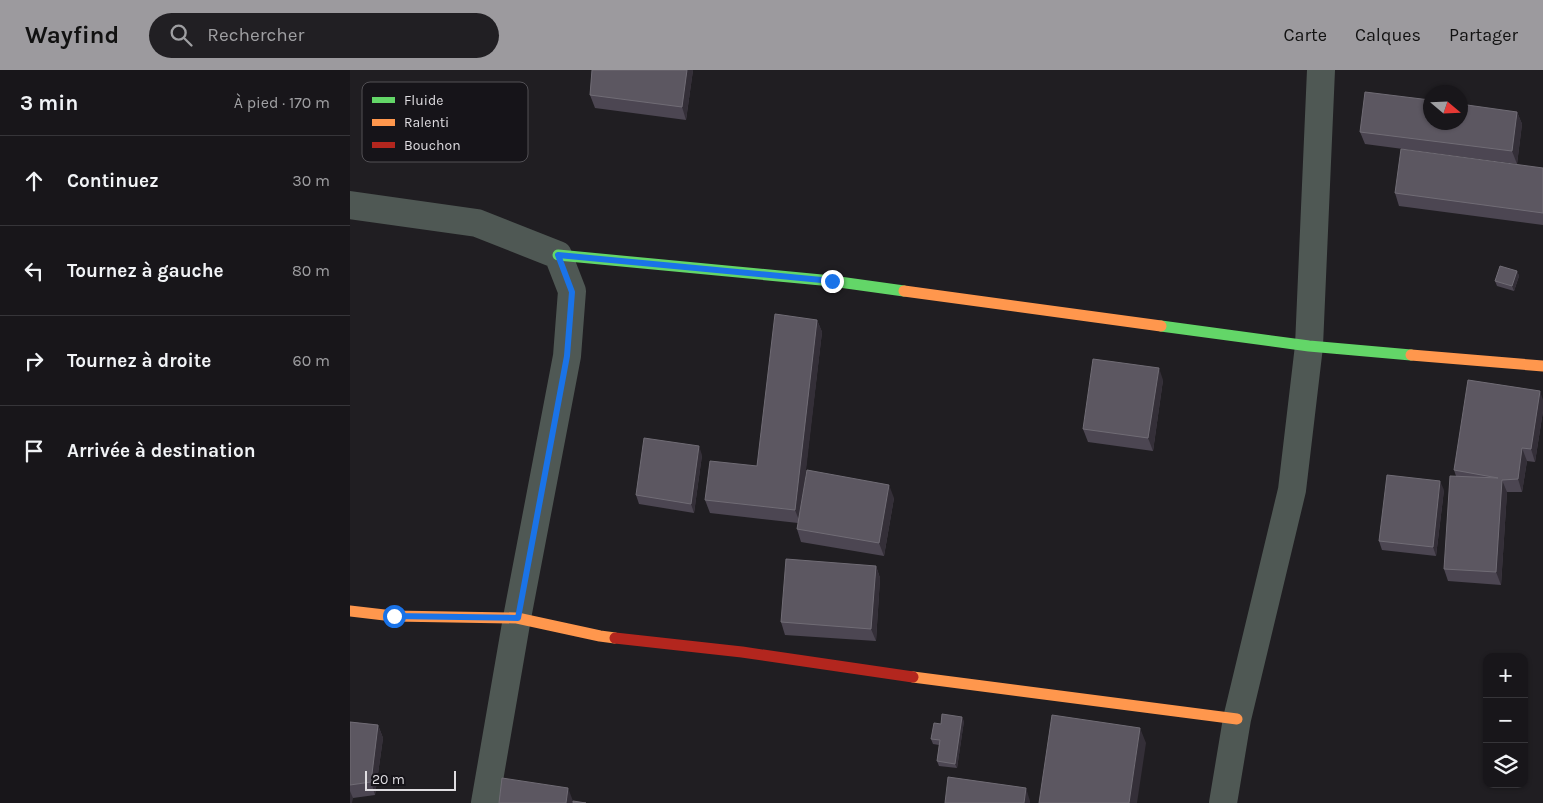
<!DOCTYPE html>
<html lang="fr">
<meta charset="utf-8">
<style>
body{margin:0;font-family:Karla,sans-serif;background:#211f23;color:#f1f3f6}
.controls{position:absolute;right:15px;bottom:15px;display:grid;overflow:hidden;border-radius:10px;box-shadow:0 1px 4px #0004}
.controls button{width:45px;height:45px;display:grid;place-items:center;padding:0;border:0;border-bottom:1px solid #363539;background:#18161a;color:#f1f3f6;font:25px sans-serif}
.compass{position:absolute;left:1073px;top:15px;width:45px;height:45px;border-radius:50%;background:#18161a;box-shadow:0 1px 4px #0004;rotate:109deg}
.scale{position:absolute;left:15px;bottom:12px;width:91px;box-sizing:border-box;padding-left:5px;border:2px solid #dfdde1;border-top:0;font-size:14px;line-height:18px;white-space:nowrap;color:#dfdde1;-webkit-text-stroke:4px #161419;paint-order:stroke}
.stop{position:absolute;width:15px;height:15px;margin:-11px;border:4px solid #1a73e8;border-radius:50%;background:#fff}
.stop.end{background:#1a73e8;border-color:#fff;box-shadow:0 1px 5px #0008}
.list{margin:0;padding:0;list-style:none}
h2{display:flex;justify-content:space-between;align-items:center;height:65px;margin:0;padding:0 20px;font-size:21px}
h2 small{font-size:16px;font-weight:400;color:#9f9fa2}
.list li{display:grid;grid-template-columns:32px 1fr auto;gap:15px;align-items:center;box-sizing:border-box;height:90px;padding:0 20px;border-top:1px solid #363539}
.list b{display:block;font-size:19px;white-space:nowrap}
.list em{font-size:16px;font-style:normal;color:#9f9fa2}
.icon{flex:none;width:28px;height:28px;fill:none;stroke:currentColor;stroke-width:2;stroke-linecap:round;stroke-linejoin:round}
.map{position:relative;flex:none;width:1193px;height:733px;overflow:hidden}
header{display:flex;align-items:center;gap:30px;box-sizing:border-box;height:70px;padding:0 25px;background:#9c9a9e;color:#111}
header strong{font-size:24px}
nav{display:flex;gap:28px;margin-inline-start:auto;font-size:18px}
.search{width:350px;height:45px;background:#211f23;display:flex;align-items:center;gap:12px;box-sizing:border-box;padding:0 18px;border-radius:28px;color:#9f9fa2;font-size:19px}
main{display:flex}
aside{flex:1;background:#18161a}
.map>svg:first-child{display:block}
</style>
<header>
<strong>Wayfind</strong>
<div class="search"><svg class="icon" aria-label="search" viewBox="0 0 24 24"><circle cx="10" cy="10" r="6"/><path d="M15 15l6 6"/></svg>Rechercher</div>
<nav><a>Carte</a><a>Calques</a><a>Partager</a></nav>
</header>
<main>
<aside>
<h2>3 min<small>À pied · 170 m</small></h2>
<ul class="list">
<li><svg class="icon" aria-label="ahead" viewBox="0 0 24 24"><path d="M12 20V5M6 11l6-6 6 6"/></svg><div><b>Continuez</b></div><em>30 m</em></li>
<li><svg class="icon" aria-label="left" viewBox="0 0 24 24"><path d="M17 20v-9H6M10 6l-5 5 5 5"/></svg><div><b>Tournez à gauche</b></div><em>80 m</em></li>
<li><svg class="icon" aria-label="right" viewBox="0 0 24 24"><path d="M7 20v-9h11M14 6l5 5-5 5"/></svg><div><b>Tournez à droite</b></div><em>60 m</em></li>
<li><svg class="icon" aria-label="arrive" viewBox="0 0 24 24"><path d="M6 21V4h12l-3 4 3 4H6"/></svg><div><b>Arrivée à destination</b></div></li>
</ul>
</aside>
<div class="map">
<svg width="1193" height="733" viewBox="0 0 1193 733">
<rect width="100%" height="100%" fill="#201e22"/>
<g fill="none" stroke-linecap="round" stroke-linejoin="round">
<g stroke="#4f5854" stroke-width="28">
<path d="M 0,135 L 127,153 L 208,185 L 222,221 L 217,286 L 167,548 L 135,733"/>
<path d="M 873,733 L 887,649 L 942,420 L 959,276 L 971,0"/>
</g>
<g stroke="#63d668" stroke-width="11">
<path d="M 208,185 L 482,211 L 554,221"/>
<path d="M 811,256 L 959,276 L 1061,285"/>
</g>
<g stroke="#ff974d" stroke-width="11">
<path d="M 554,221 L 811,256"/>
<path d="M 1061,285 L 1193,296"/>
<path d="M 0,541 L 43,546 L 167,548 L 250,566 L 265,568"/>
<path d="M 563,607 L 887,649"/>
</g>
<path stroke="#b3261e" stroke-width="11" d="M 265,568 L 392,582 L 563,607"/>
</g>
<g fill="#4c4652">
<path d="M 242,0 L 343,0 L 336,50 L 245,38 L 240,25 Z"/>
<path d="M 1167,42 L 1172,54 L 1167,94 L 1015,74 L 1010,62 Z"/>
<path d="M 1193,98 L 1193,155 L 1049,136 L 1045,123 Z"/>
<path d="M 1167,201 L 1169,206 L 1164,221 L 1147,216 L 1145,211 Z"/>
<path d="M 467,250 L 472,262 L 453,422 L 544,428 L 534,486 L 451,472 L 447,459 L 448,453 L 360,443 L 355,430 L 407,396 Z"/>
<path d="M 813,310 L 803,381 L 738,372 L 733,359 Z"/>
<path d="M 1193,330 L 1193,341 L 1185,392 L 1177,391 L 1172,422 L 1157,422 L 1151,515 L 1098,511 L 1094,499 L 1106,406 L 1104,400 Z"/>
<path d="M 352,385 L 344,443 L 289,434 L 286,425 Z"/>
<path d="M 1094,420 L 1086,486 L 1032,480 L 1029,471 Z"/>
<path d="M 526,496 L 530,508 L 526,571 L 435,565 L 431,552 Z"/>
<path d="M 614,651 L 607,698 L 589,696 L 587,691 L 589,675 L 583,674 L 581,669 L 591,654 Z"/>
<path d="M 0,652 L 28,655 L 33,668 L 25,725 L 3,728 L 0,733 Z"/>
</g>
<g fill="#342f38">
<path d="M 337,0 L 343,0 L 336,50 L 332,37 Z"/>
<path d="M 1167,42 L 1172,54 L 1167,94 L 1162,81 Z"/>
<path d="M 1167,201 L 1169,206 L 1164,221 L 1162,216 Z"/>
<path d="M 467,250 L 472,262 L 450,453 L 445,440 Z"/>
<path d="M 809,298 L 813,310 L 803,381 L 798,368 Z"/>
<path d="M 1190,321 L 1193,330 L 1193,341 L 1185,392 L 1181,379 Z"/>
<path d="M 349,376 L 352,385 L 344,443 L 341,434 Z"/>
<path d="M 1172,378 L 1177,391 L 1172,422 L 1168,409 Z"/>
<path d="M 1152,410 L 1157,422 L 1151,515 L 1146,502 Z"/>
<path d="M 1090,411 L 1094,420 L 1086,486 L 1083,477 Z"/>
<path d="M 539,415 L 544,428 L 534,486 L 529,473 Z"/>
<path d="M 526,496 L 530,508 L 526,571 L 521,559 Z"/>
<path d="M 612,647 L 614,651 L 607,698 L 605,694 Z"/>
<path d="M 28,655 L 33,668 L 25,725 L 21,712 Z"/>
<path d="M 790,658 L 796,673 L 787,733 L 779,733 Z"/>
<path d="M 218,718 L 223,731 L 222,733 L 216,733 Z"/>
<path d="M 676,718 L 680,731 L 680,733 L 674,733 Z"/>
<path d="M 0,721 L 3,728 L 2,733 L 0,733 Z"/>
</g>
<g fill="#5c5761" stroke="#706c75">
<path d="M 242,0 L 337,0 L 332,37 L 240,25 Z"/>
<path d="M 1015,22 L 1080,30 L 1080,52 L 1110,52 L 1110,34 L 1167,42 L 1162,81 L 1010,62 Z"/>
<path d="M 1051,79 L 1193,98 L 1193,143 L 1045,123 Z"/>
<path d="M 1150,196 L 1167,201 L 1162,216 L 1145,211 Z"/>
<path d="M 425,244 L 467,250 L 445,440 L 355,430 L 360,391 L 407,396 Z"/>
<path d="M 743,289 L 809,298 L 798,368 L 733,359 Z"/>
<path d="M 1118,310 L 1190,321 L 1181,379 L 1172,378 L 1168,409 L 1152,410 L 1146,502 L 1094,499 L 1100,406 L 1148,408 L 1104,400 Z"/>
<path d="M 294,368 L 349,376 L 341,434 L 286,425 Z"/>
<path d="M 457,400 L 539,415 L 529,473 L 447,459 Z"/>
<path d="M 1037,405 L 1090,411 L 1083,477 L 1029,471 Z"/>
<path d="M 436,489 L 526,496 L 521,559 L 431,552 Z"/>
<path d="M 592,644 L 612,647 L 605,694 L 587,691 L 590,670 L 581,669 L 584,653 L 591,654 Z"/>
<path d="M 702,645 L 790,658 L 779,733 L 689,733 Z"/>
<path d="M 0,652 L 28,655 L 21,712 L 0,715 Z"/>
<path d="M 598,707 L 676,718 L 674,733 L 595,733 Z"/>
<path d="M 152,708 L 218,718 L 216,733 L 149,733 Z"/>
<path d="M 223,731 L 236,733 L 223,733 Z"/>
</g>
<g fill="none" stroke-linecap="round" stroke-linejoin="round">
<path stroke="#1a73e8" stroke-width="6" d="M 44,546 L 168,548 L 217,286 L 222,222 L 208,185 L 482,211"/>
</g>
<rect x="12" y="12" width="166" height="80" rx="8" fill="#161419" stroke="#525055" stroke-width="1"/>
<rect x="22" y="27" width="23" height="6" fill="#63d668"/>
<rect x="22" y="49" width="23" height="7" fill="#ff974d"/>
<rect x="22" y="72" width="23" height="6" fill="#b3261e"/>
<g font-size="14" fill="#dfdde1">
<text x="54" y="35">Fluide</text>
<text x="54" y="57">Ralenti</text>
<text x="54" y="80">Bouchon</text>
</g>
</svg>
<div class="controls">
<button>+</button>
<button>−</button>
<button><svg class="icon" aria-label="layers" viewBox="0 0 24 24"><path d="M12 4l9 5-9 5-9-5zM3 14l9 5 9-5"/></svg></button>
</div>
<svg class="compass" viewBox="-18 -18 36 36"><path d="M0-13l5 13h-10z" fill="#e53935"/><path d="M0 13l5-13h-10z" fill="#9f9fa2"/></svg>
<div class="scale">20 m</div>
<div class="stop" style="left:44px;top:546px"></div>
<div class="stop end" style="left:482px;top:211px"></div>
</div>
</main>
